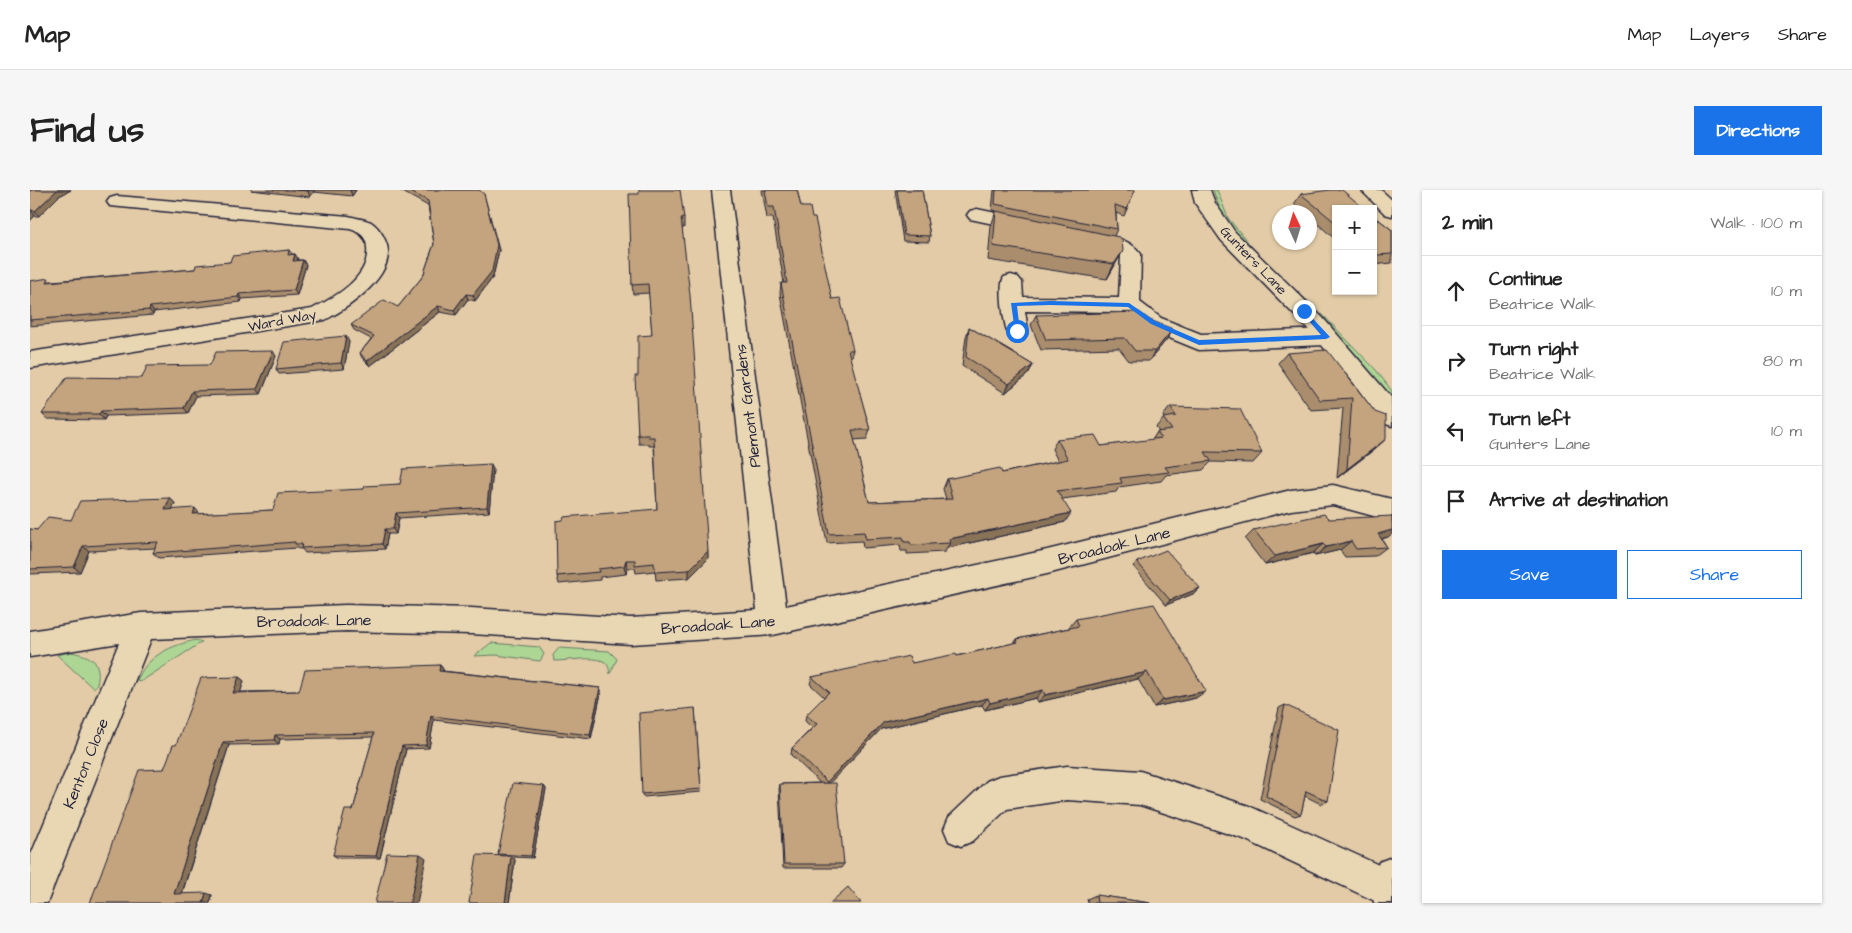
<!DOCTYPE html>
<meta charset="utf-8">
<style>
body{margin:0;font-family:"Architects Daughter",sans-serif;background:#f6f6f6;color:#222}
.controls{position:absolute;right:15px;top:15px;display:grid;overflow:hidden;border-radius:0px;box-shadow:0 1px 4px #0004}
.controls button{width:45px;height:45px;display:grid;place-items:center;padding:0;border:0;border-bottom:1px solid #e0e0e0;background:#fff;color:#222;font:25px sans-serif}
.compass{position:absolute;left:1242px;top:15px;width:45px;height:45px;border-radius:50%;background:#fff;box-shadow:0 1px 4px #0004;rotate:356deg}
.stop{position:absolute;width:15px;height:15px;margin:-11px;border:4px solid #1a73e8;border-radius:50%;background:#fff}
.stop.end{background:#1a73e8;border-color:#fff;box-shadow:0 1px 5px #0008}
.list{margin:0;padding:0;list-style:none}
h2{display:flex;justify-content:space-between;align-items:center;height:65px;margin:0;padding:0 20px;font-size:21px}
h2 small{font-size:16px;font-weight:400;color:#767676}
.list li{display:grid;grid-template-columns:32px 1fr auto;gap:15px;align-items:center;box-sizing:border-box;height:70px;padding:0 20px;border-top:1px solid #e0e0e0}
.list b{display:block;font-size:19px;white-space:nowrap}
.list p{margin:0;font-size:16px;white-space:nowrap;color:#767676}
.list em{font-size:16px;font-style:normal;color:#767676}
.actions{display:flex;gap:10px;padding:15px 20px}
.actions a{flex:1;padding:11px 0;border:1px solid #1a73e8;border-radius:0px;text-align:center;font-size:18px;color:#1a73e8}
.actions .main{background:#1a73e8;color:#fff}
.icon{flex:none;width:28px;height:28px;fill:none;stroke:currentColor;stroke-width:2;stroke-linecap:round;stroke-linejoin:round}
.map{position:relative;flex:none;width:1362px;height:713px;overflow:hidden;border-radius:0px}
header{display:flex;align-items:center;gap:30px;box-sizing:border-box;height:70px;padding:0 25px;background:#fff;border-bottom:1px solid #e0e0e0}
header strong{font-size:24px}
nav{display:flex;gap:28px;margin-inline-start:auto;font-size:18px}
.intro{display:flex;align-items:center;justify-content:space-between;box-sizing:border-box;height:120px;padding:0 30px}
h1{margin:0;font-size:35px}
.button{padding:12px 22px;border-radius:0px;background:#1a73e8;color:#fff;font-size:18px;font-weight:700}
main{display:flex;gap:30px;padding:0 30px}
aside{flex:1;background:#fff;border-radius:0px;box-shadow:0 1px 4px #0004}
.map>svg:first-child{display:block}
</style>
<header>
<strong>Map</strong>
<nav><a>Map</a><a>Layers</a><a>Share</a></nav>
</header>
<div class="intro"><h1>Find us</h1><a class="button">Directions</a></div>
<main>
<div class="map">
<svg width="1362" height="713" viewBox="0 0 1362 713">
<rect width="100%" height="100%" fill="#e2cba6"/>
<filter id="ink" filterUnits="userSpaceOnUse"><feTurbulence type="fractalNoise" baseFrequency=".02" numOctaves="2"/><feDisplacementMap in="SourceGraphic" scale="10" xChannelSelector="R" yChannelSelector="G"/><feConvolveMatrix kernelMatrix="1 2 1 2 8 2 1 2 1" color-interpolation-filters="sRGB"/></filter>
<g filter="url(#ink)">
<g fill="#add694" stroke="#687c68">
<path d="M 1183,0 L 1187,0 L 1198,28 L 1236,74 L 1282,115 L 1276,115 L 1233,75 L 1193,28 Z"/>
<path d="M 1292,124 L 1346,180 L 1362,201 L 1362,212 L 1338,181 L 1288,126 Z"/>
<path d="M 166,450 L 172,452 L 110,492 L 107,491 C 116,466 142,455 166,450 Z"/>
<path d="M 461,453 L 509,457 L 514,464 L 510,471 L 466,465 L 444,466 Z"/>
<path d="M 529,458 L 579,461 L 587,469 L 580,484 C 579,479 579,474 573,471 C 563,466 536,471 524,471 L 523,465 Z"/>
<path d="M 41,462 C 62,466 72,471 67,495 L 63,498 L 27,465 Z"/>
</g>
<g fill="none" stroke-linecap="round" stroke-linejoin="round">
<g stroke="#22223b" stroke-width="3">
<g id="street">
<path d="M 682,0 L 700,0 L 756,416 L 1017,360 L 1261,300 L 1303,295 L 1362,309 L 1362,331 L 1303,315 L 1261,320 L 1017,384 L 743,445 L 601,454 L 441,444 L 316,441 L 121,449 L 17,713 L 0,713 L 0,667 L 89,453 L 0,467 L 0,441 L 111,423 L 316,415 L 441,418 L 601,428 L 727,420 Z"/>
<path d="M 1331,0 L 1351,0 L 1362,10 L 1362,26 L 1355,24 Z"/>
<path d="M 87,6 L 318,26 C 325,28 334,29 341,32 C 347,36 352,43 355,50 C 371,83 318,118 295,130 L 0,178 L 0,162 L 282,119 C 305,107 340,88 337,58 C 337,47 330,42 320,39 L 80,16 L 77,12 L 80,8 Z"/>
<path d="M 947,19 L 1008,32 L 1011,36 L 1008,40 L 1001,42 L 940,29 L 937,25 L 940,21 Z"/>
<path d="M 1058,42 C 1077,46 1099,47 1111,64 L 1110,112 L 1131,128 L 1171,144 L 1296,139 L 1304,142 L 1307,147 L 1304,152 L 1296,155 L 1169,160 L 1115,138 L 1094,122 L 995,121 L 998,141 L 995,146 L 987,148 L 979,146 C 974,137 968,96 974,87 L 981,85 L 988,87 L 992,92 L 993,107 L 1089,108 L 1091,66 L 1083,60 L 1051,52 L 1048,48 L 1051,44 Z"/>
<path d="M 1037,576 L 1110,581 L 1219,616 L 1362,681 L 1362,713 L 1347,712 L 1214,649 L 1110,615 L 1037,610 L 977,619 L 943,651 L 931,656 L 919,651 L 914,639 L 919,627 L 957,591 L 969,586 Z"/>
</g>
</g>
<g stroke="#22223b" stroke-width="3">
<g id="secondary">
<path d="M 1162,0 L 1180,0 L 1185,13 L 1205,42 L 1293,128 L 1361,207 L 1362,236 L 1353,233 L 1323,192 L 1278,139 L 1191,50 L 1165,13 Z"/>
<path d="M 1362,667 L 1362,713 L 1344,713 C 1342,698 1344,687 1349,672 Z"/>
</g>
</g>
<use href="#street" fill="#e9d7b4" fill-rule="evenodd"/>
<use href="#secondary" fill="#e9d7b4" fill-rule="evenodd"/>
</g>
<g fill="#a98d6c" stroke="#22223b">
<path d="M 0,0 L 41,0 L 29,6 L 9,26 L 5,26 L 0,31 Z"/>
<path d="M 221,0 L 326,0 L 322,6 L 284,2 L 280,7 Z"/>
<path d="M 369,0 L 449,0 L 469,60 L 463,87 L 445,111 L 438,109 L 426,125 L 410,122 L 340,176 L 332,168 L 330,163 L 341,149 L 324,140 L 321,135 L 368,117 L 393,86 L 404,54 L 398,16 Z"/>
<path d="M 732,0 L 767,0 L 771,17 L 802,109 L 823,160 L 820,170 L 840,240 L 837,249 L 824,250 L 839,312 L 916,309 L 913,299 L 917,289 L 972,283 L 1028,271 L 1022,259 L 1027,249 L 1071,256 L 1122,250 L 1127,242 L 1129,242 L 1126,237 L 1134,228 L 1133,226 L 1140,217 L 1232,263 L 1223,273 L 1181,272 L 1173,280 L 1136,285 L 1131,291 L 1089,297 L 1086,302 L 1032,309 L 1035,332 L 917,358 L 915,362 L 877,364 L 877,361 L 871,361 L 870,355 L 833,358 L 832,351 L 797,353 L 750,104 L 751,93 L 754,93 L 743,28 L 737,28 Z"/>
<path d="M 865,0 L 892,0 L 900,46 L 899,52 L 873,51 Z"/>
<path d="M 964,0 L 1105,0 L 1094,26 L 1086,23 L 1087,39 L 1084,46 L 1085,75 L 1077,89 L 958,70 L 961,36 L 966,21 L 962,20 Z"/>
<path d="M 609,4 L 654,28 L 654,38 L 652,38 L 678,369 L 659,388 L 626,390 L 625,381 L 606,383 L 605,378 L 597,378 L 596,384 L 570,387 L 570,390 L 529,394 L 527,386 L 627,319 L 624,256 L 619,256 L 619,254 L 609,254 L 608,245 L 608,186 L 622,145 L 619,103 L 603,104 L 602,95 Z"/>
<path d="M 1271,4 L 1306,19 L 1306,50 L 1280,27 L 1280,22 L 1274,22 L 1264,14 Z"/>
<path d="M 1343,25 L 1362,40 L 1362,73 L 1343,75 Z"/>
<path d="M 259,60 L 262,64 L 265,64 L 268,70 L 273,70 L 276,75 L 267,105 L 212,109 L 211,112 L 124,122 L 123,125 L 0,136 L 0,91 L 22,91 L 165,79 Z"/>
<path d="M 1006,125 L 1137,149 L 1119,171 L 1099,171 L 1089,158 L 1011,160 L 1001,135 Z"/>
<path d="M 939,137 L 1003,175 L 998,184 L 975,203 L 932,176 L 936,147 Z"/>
<path d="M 319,152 L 314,179 L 249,184 L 246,179 Z"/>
<path d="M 1257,163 L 1345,222 L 1346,258 L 1307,288 L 1313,218 L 1281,220 L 1248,173 Z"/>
<path d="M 246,166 L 231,204 L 166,206 L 158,223 L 76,226 L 74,230 L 17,229 L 12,224 L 112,188 L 180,175 Z"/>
<path d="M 463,279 L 459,322 L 369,328 L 366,344 L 358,344 L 355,359 L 275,363 L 272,359 L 269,359 L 267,358 L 129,368 L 123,363 L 126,358 L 59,361 L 50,382 L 0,384 L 0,339 L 7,340 L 41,330 L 140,308 L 145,313 L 142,320 L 170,324 L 243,320 L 334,299 L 370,294 Z"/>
<path d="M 1299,329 L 1358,347 L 1352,349 L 1357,357 L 1345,366 L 1315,367 L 1310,360 L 1285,366 L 1283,363 L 1235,375 L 1215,349 L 1224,340 Z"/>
<path d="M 1107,372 L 1165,403 L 1136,415 L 1103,376 Z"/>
<path d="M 1046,429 L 1166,508 L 1124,517 L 1108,489 L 1008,512 L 1006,508 L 955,520 L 952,515 L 851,539 L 799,593 L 814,674 L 811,678 L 753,678 L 749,599 L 750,594 L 790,593 L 761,565 L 762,558 L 782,538 L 775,531 L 776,525 L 794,507 L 780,494 L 782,487 L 882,473 L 927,466 L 984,453 L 987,449 L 1039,438 L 1039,437 Z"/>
<path d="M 410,475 L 413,479 L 413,481 L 570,498 L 571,503 L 561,549 L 404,530 L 399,558 L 376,559 L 350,668 L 308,668 L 303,665 L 323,620 L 343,547 L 250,549 L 249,554 L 199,555 L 152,704 L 182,705 L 180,713 L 60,713 L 134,579 L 146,555 L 209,487 L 214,491 L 210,502 L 269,501 Z"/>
<path d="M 1255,515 L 1298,611 L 1291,614 L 1275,606 L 1271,624 L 1265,626 L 1230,609 L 1249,518 Z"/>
<path d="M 665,518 L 671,602 L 613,607 L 612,604 Z"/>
<path d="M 514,596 L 516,599 L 503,668 L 483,667 L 485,670 L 479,713 L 439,713 L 469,665 L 468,664 Z"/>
<path d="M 1066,705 L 1120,713 L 1058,713 L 1057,709 Z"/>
</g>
<g fill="#897358" stroke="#22223b">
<path d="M 27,0 L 41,0 L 29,6 L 9,26 L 5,21 Z"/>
<path d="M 279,0 L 283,0 L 284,2 L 280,7 L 278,1 Z"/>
<path d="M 320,0 L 326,0 L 322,6 Z"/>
<path d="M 454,4 L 469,60 L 463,87 L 445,111 L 443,105 Z"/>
<path d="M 1,20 L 5,26 L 0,31 L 0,21 Z"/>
<path d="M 1093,61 L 1077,89 L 1084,74 Z"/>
<path d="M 265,64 L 268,69 L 266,76 L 263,71 Z"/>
<path d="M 273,70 L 276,75 L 267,105 L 264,100 Z"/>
<path d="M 209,104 L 212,109 L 211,112 L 208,107 Z"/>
<path d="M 436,104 L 438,109 L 426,125 L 424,120 Z"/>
<path d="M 408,116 L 410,122 L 340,176 L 337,171 Z"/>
<path d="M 120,117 L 124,122 L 123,125 L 119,120 Z"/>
<path d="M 1143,139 L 1137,149 L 1119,171 L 1125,161 Z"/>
<path d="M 316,146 L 319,152 L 314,179 L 311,173 Z"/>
<path d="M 243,161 L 246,166 L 231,204 L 227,199 Z"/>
<path d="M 1003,175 L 998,184 L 975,203 L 979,194 Z"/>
<path d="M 162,201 L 166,206 L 158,223 L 154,218 Z"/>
<path d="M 71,221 L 76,226 L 74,230 L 69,224 Z"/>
<path d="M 1356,249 L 1346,258 L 1307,288 L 1317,279 Z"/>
<path d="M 461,274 L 463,279 L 459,322 L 457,317 Z"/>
<path d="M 140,308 L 145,313 L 140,325 L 135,320 Z"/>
<path d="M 165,318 L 170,324 L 163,324 Z"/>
<path d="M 366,323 L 369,328 L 366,344 L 363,339 Z"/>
<path d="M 1041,323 L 1035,332 L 917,358 L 920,353 L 919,349 Z"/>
<path d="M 355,339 L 358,344 L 355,359 L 352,354 Z"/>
<path d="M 1362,340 L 1362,344 L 1358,347 L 1337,353 L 1348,344 Z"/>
<path d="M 1321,351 L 1310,360 L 1285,366 L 1296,357 Z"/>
<path d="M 1293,354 L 1283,363 L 1235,375 L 1245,366 Z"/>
<path d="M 53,356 L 59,361 L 50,382 L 44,377 Z"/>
<path d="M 678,361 L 678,369 L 659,388 L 659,380 Z"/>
<path d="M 596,370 L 597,378 L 596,384 L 594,376 Z"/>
<path d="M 1170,398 L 1165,403 L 1136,415 L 1140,410 Z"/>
<path d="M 410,475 L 413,479 L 412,485 L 409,481 Z"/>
<path d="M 1117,482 L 1108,489 L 1008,512 L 1015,505 Z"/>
<path d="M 209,487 L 214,491 L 209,507 L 203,503 Z"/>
<path d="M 570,498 L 571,503 L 561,549 L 560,545 Z"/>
<path d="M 1013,500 L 1006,508 L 955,520 L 960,513 Z"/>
<path d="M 1176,501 L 1166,508 L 1124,517 L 1133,510 Z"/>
<path d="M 958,508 L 952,515 L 851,539 L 795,598 L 797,592 L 854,532 Z"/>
<path d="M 401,526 L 404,530 L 399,558 L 396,555 Z"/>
<path d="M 245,545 L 250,549 L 249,554 L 244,550 Z"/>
<path d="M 193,552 L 199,555 L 151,706 L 144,704 Z"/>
<path d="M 372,556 L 376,559 L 350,668 L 346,666 Z"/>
<path d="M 514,596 L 516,599 L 503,668 L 501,666 Z"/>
<path d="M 390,664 L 396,668 L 387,713 L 380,713 Z"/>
<path d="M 481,666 L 485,670 L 479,713 L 475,713 Z"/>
<path d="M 176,703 L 182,705 L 180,713 L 173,713 Z"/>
</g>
<g fill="#c4a47e" stroke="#22223b">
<path d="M 0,0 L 27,0 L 5,21 L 1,20 L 0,21 Z"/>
<path d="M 266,0 L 279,0 L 278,1 Z"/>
<path d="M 377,0 L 449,0 L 454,4 L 467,55 L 462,81 L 443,105 L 436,104 L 424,120 L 408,116 L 337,171 L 330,163 L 344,146 L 321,135 L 354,110 L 368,117 L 393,86 L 404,54 L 398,11 Z"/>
<path d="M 609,0 L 650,0 L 654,28 L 651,28 L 660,105 L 678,361 L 659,380 L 625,382 L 624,373 L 605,375 L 605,370 L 596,370 L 594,376 L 568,379 L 569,382 L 527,386 L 526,331 L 533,330 L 534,327 L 627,319 L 624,247 L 618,247 L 619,245 L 608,245 L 605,186 L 608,186 L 608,146 L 622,145 L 618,94 L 602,95 L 599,4 L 609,4 Z"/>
<path d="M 735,0 L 767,0 L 771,17 L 780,17 L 782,28 L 785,28 L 802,109 L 810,108 L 823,160 L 818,160 L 840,240 L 822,240 L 839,312 L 922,309 L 917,289 L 970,278 L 972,283 L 1038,269 L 1027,249 L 1065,245 L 1071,256 L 1131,248 L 1127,242 L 1142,240 L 1133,228 L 1146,226 L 1140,217 L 1210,219 L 1232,263 L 1175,262 L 1181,271 L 1135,277 L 1139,282 L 1090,288 L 1092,293 L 1027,301 L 1041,323 L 919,349 L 920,353 L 881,355 L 880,352 L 874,352 L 873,347 L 836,349 L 834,342 L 799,344 L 751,93 L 757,93 L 744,17 L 738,17 Z"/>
<path d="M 867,0 L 892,0 L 900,46 L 874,45 Z"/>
<path d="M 966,0 L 1105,0 L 1097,19 L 1085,15 L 1087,39 L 965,14 Z"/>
<path d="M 1300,0 L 1312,0 L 1335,19 L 1306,19 L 1306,33 L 1271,4 Z"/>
<path d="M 966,21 L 1089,47 L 1092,49 L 1093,61 L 1084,74 L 963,56 Z"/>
<path d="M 1343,25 L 1362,40 L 1362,64 L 1347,65 L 1343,62 Z"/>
<path d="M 259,60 L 258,65 L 265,64 L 263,71 L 273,70 L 264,100 L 209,104 L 208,107 L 120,117 L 119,120 L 0,130 L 0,91 L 19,88 L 17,92 L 165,79 L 166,75 L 200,72 L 202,66 Z"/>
<path d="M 1109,122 L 1120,130 L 1143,139 L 1125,161 L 1105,161 L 1095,148 L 1016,150 L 1006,125 Z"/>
<path d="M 939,137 L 1003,175 L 979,194 L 936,167 Z"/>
<path d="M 316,146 L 311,173 L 246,179 L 254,152 Z"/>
<path d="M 1297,160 L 1345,222 L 1356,226 L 1356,249 L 1317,279 L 1322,208 L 1290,210 L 1257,163 Z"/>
<path d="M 243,161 L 227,199 L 162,201 L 154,218 L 71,221 L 69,224 L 12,224 L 37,187 L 112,188 L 117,176 L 180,175 L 186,162 Z"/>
<path d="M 461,274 L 457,317 L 366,323 L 363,339 L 355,339 L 352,354 L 271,358 L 272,354 L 265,354 L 265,352 L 123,363 L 128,352 L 53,356 L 44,377 L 0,379 L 0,339 L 7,340 L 18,327 L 41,330 L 50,311 L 140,308 L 135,320 L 165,318 L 163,324 L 243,320 L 248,303 L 334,299 L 335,296 L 370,294 L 373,279 Z"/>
<path d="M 1294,324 L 1299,329 L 1362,326 L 1362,340 L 1348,344 L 1357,357 L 1326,359 L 1321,351 L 1296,357 L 1293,354 L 1245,366 L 1224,340 Z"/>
<path d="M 1136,360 L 1170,398 L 1140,410 L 1107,372 Z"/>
<path d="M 1124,414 L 1176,501 L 1133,510 L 1117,482 L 1015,505 L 1013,500 L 960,513 L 958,508 L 854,532 L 797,592 L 762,558 L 787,534 L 776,525 L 799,502 L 782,487 L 879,466 L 882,473 L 926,464 L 927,466 L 988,452 L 987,449 L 1049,436 L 1046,429 Z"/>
<path d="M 410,475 L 409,481 L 570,498 L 560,545 L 401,526 L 396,555 L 372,556 L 346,666 L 303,665 L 315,620 L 323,620 L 344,543 L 245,545 L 244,550 L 193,552 L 144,704 L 176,703 L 173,713 L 60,713 L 109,580 L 134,579 L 143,555 L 146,555 L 171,488 L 209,487 L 203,503 L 269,501 L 275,480 Z"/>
<path d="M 1255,515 L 1309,540 L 1298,611 L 1276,601 L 1271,624 L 1236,606 Z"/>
<path d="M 665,518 L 671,599 L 612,604 L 609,523 Z"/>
<path d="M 483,593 L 514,596 L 501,666 L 468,664 Z"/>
<path d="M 806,593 L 814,674 L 754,674 L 750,594 Z"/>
<path d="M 357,663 L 390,664 L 380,713 L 345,713 Z"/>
<path d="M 447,665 L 481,666 L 475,713 L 439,713 Z"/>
<path d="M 818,697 L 831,713 L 800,713 Z"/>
<path d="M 1066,705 L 1120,713 L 1067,713 Z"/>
</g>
</g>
<path fill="#1a73e8" d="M 1020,111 L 1099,113 L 1125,131 L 1169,150 L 1291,145 L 1272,123 L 1271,121 L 1274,119 L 1300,147 L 1296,149 L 1169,155 L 1121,134 L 1098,117 L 1020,115 L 987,116 L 990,141 L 985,142 L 981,113 Z"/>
<g text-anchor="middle" stroke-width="4" stroke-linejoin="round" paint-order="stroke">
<g font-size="14" fill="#22223b" stroke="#e9d7b4">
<text transform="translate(1224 70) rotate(46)" y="5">Gunters Lane</text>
<text transform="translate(252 130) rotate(-11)" y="5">Ward Way</text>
</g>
<g font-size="16" fill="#22223b" stroke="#e9d7b4">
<text transform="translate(717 216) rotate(-97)" y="6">Plemont Gardens</text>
<text transform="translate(1084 355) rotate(-14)" y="6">Broadoak Lane</text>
<text transform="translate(284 430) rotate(-1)" y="6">Broadoak Lane</text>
<text transform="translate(688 434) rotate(-4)" y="6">Broadoak Lane</text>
<text transform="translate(55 573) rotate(-68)" y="6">Kenton Close</text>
</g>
</g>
</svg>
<div class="controls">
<button>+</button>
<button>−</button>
</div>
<svg class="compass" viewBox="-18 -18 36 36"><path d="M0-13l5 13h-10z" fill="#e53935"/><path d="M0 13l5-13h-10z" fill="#767676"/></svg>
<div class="stop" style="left:987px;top:141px"></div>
<div class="stop end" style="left:1274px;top:121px"></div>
</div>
<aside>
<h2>2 min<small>Walk · 100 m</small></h2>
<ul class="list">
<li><svg class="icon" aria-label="ahead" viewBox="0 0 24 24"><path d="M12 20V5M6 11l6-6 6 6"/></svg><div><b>Continue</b><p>Beatrice Walk</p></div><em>10 m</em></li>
<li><svg class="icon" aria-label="right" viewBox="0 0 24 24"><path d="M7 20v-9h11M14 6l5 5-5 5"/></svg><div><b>Turn right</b><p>Beatrice Walk</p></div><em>80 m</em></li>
<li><svg class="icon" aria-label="left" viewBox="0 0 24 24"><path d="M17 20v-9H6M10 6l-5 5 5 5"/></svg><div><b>Turn left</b><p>Gunters Lane</p></div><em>10 m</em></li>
<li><svg class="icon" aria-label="arrive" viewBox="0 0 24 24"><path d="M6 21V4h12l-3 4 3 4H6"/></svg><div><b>Arrive at destination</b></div></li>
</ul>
<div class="actions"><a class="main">Save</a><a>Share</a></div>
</aside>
</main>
